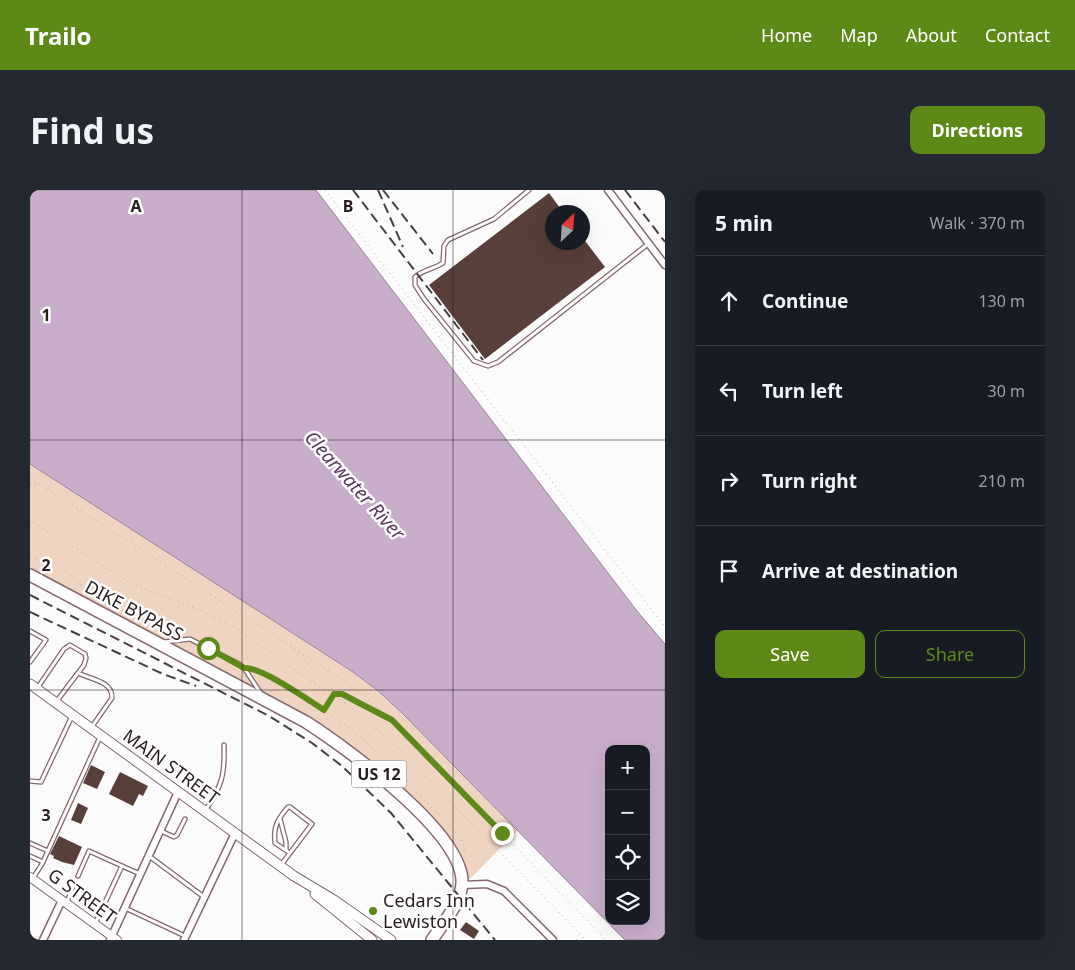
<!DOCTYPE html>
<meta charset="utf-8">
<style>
body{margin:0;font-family:"Noto Sans",sans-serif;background:#242831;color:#f1f3f6}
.controls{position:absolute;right:15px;bottom:15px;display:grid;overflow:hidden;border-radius:10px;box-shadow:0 5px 20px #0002}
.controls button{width:45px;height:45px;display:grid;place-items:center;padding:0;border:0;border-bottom:1px solid #363941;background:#171b24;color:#f1f3f6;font:25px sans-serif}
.compass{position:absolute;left:515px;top:15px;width:45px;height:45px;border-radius:50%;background:#171b24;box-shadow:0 5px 20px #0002;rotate:25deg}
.stop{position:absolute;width:15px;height:15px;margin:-11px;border:4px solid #5d8917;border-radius:50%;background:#fff}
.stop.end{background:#5d8917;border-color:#fff;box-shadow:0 1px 5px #0008}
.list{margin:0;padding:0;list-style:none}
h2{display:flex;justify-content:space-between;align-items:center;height:65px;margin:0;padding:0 20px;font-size:21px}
h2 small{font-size:16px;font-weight:400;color:#9ea1a6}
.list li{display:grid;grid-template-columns:32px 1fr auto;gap:15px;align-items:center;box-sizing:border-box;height:90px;padding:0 20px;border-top:1px solid #363941}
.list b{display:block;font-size:19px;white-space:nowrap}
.list em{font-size:16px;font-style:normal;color:#9ea1a6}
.actions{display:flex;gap:10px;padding:15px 20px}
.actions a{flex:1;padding:11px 0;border:1px solid #5d8917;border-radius:10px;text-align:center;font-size:18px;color:#5d8917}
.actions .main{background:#5d8917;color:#fff}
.icon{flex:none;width:28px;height:28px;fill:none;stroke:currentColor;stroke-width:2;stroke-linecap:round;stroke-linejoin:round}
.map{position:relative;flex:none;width:635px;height:750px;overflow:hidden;border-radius:10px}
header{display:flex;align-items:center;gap:30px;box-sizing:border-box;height:70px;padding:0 25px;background:#5d8917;color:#fff}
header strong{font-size:24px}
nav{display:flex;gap:28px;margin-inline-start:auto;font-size:18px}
.intro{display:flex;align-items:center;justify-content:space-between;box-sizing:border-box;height:120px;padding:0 30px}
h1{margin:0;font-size:35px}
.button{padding:12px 22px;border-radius:10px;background:#5d8917;color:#fff;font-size:18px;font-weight:700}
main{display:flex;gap:30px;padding:0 30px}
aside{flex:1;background:#171b24;border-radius:10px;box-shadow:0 5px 20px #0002}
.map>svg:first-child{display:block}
</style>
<header>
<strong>Trailo</strong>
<nav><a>Home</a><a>Map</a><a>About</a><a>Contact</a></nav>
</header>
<div class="intro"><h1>Find us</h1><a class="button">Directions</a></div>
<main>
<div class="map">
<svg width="635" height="750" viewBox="0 0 635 750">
<rect width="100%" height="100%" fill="#fbfbfb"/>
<path fill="#efd4c1" d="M 0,274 L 323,482 C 383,528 434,587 487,641 L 435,694 L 420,658 L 316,558 L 0,385 Z"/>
<path fill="#c9aecc" stroke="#998298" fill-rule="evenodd" d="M 0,0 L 286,0 L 607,421 L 635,454 L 635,750 L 595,750 L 373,524 L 348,501 L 323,482 L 0,274 ZM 579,559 L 616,559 L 616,731 L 579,731 Z"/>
<g fill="#583f39">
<path d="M 519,3 L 533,22 L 522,22 L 522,52 L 552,52 L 552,47 L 575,77 L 455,169 L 399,95 Z"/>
<path d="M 61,575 L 75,582 L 67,599 L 53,593 Z"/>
<path d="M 90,582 L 118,596 L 113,606 L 109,604 L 103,616 L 79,604 Z"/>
<path d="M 48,613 L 58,618 L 51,634 L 41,630 Z"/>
<path d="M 29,646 L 52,657 L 44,675 L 32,672 L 23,668 L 24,666 L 20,664 Z"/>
<path d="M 436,732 L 449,741 L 444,749 L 430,740 Z"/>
</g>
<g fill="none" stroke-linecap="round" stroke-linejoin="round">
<g stroke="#85686c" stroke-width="5.5">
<g id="service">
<path d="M 499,0 L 464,29 L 418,50 L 414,56 L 413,73 C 402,80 394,79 385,87 L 385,95 L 394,109 L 444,171 L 458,176 L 468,172 L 618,54"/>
<path d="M 0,441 L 16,450 L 0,472"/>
<path d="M 134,452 L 160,449 L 209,474 L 214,478 L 230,502"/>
<path d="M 48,483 C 60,489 83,491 82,508 L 61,538"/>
<path d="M 8,497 L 34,459 L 40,455 L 55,464 L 56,468 L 54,475 L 26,512"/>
<path d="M 0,591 L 11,592 L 42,526"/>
<path d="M 175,621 C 192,596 195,585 194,555"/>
<path d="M 250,629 L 256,652 L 256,659"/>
<path d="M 131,641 L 144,647 L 147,645 L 155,629"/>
<path d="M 0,653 L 18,661"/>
<path d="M 0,666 L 13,672"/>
<path d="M 119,666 L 174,707"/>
<path d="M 251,675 L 282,634 L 260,617 L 258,617 C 248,629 243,636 245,653 L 260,663"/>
<path d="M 92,676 L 110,684"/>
<path d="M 48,686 L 59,661 L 92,676 L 65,734"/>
<path d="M 3,688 L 12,674 L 70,547"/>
<path d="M 37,712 L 43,697"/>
<path d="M 95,718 L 155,746"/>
</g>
</g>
<g stroke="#85686c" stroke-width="9">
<g id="minor">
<path d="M 578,0 L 635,75"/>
<path d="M 432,695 L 457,694 L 474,701 L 523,750"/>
<path d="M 13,750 L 32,710"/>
<path d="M 80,750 L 148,602"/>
<path d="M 154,750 L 205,643"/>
</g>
</g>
<g stroke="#85686c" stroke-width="10">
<path id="tertiary" d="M 0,687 L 87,750"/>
</g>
<g stroke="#85686c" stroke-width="11">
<g id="secondary">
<path d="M 0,494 L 264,686 L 304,710 L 361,750"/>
<path d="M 285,704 L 342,750"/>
</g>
</g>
<g stroke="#85686c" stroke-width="14">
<path id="trunk" d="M 0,385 L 276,532 C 315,557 434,643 432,693 C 431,713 413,733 402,750"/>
</g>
<g stroke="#b2aeae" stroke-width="1" stroke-dasharray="1 4" stroke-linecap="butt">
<path d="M 295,0 L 635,437"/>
<path d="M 0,288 L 310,488 L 333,505 L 366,534 L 576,750"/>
<path d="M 0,294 L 9,295"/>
<path d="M 0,330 L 102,394 L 169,420 L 204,437 L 285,494 L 304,504 L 362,552 L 556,750"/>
<path d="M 0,368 L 19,370 L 29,375 L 58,401 L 106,425 L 139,447"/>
<path d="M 260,456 L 302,498 L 304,504 L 294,519"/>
<path d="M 220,478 L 233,483 L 318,537 L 338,554 L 423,639 C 429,647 437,654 434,664"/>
<path d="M 304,504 L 312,504 L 359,529"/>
<path d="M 546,750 L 549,745"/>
</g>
<use href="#service" stroke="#fff" stroke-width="3"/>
<use href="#minor" stroke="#fff" stroke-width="6"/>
<use href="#tertiary" stroke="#fff" stroke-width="8"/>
<use href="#secondary" stroke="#fff" stroke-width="9"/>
<use href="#trunk" stroke="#fff" stroke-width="11"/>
<g stroke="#493f40" stroke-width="2" stroke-dasharray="10 5" stroke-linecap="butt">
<path d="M 323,0 L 453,170"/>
<path d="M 348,0 L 373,57"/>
<path d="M 353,0 L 403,64"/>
<path d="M 595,0 L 635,52"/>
<path d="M 0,405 L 239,526 L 282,553 L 312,576 L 361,623 L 465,750"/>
<path d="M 0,422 L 133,484 L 166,496"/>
</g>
</g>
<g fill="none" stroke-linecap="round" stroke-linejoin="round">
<path stroke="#5d8917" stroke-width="6" d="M 178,458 L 214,478 C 230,476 278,510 294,520 L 304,504 L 312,504 L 362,530 L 472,643"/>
</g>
<path fill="none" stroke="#291d1e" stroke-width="1" stroke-opacity="0.55" d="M 212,0 L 212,750M 423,0 L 423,750M 0,250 L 635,250M 0,500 L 635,500"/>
<circle fill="#5d8917" stroke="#fff" stroke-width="2" cx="343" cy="721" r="5"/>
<g text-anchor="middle" stroke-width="5" stroke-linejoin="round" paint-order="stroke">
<rect fill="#fff" stroke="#696162" stroke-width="1" x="321.5" y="570.5" width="55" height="27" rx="4"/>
<g font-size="16" font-weight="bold" fill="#291d1e">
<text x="349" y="590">US 12</text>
</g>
<g font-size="18" fill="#291d1e" stroke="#fff">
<text transform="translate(104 421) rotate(28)" y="6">DIKE BYPASS</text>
<text transform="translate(141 577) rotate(36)" y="6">MAIN STREET</text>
<text transform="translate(52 706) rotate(36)" y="6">G STREET</text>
</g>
<g font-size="18" fill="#291d1e" stroke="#fff" text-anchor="start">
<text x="353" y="717">Cedars Inn<tspan x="353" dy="21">Lewiston</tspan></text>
</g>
<g font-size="19" font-style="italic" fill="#5c3861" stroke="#fff">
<text transform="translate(325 295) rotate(48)" y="7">Clearwater River</text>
</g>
</g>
<g font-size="16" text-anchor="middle" font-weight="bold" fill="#291d1e" stroke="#fff" stroke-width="5" stroke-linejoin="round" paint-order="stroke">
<text x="106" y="22">A</text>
<text x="318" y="22">B</text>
<text x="16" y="131">1</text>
<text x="16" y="381">2</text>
<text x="16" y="631">3</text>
</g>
</svg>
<div class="controls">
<button>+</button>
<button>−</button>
<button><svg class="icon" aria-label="locate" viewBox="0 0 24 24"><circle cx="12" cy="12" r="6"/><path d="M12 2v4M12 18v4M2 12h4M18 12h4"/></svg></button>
<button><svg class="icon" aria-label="layers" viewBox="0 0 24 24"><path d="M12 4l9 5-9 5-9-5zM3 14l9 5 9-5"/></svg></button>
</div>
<svg class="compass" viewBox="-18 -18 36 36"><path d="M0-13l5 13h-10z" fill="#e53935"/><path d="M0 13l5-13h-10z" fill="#9ea1a6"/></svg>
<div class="stop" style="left:178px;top:458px"></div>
<div class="stop end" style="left:472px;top:643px"></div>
</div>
<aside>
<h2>5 min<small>Walk · 370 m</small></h2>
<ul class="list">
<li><svg class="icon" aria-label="ahead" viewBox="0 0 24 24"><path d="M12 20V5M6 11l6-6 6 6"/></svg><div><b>Continue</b></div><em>130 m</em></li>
<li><svg class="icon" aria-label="left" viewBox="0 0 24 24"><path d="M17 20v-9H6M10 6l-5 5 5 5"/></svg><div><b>Turn left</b></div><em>30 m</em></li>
<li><svg class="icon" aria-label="right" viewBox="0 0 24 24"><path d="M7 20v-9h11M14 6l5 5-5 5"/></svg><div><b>Turn right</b></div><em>210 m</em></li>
<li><svg class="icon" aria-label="arrive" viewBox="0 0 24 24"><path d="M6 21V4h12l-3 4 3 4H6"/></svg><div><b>Arrive at destination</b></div></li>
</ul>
<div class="actions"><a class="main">Save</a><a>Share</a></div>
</aside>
</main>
